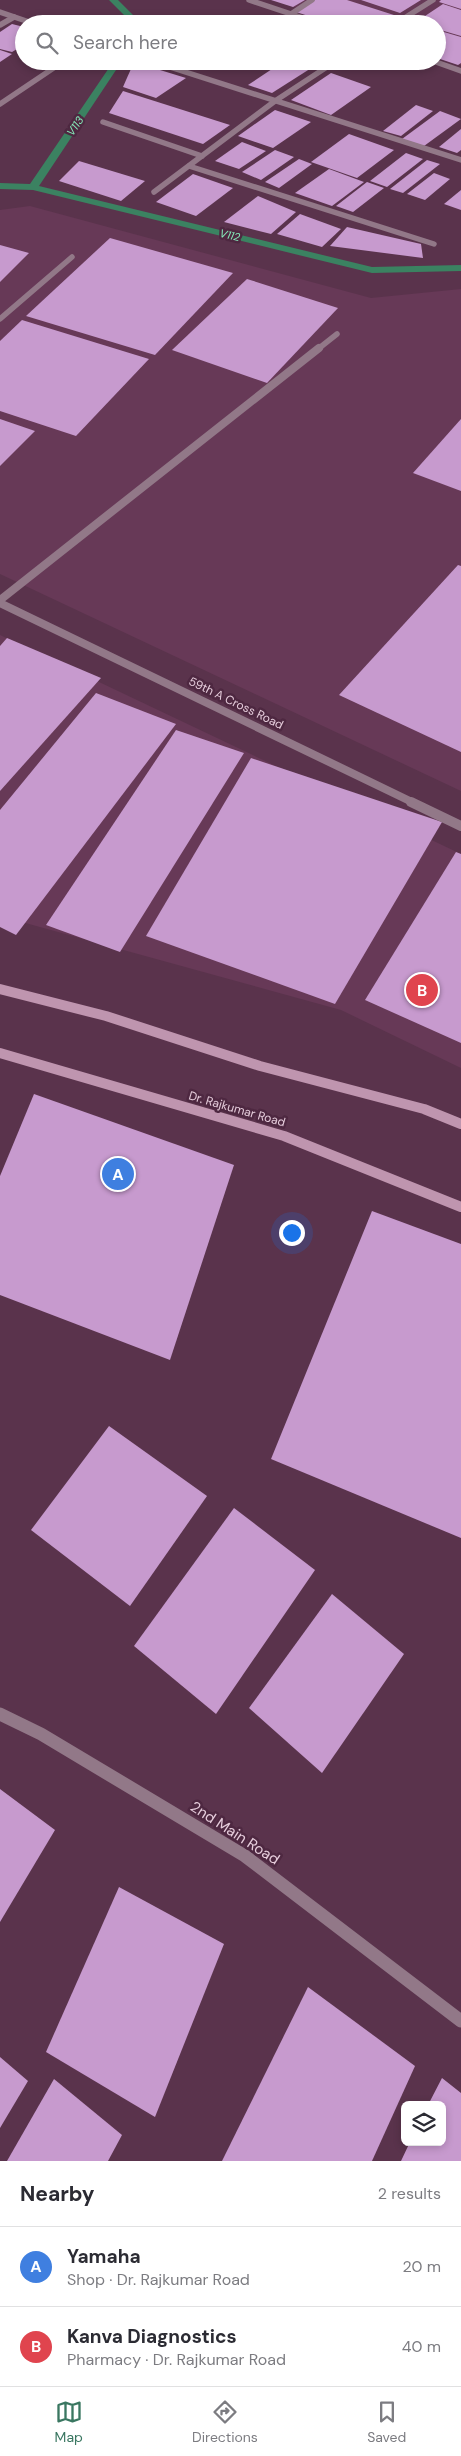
<!DOCTYPE html>
<meta charset="utf-8">
<style>
body{margin:0;font-family:"DM Sans",sans-serif;background:#f7f7f7;color:#2b2b33}
.controls{position:absolute;right:15px;bottom:15px;display:grid;overflow:hidden;border-radius:8px;box-shadow:0 2px 8px #0003}
.controls button{width:45px;height:45px;display:grid;place-items:center;padding:0;border:0;border-bottom:1px solid #e1e1e2;background:#fff;color:#2b2b33;font:25px sans-serif}
.you{position:absolute;left:291px;top:1232px;width:18px;height:18px;margin:-12px;border:4px solid #fff;border-radius:50%;background:#1a73e8;box-shadow:0 0 0 8px #1a73e833}
.badge{display:grid;place-items:center;width:32px;height:32px;border-radius:50%;background:#3a7761;color:#fff;font-size:16px;font-weight:700}
.pin{position:absolute;translate:-50% -50%;border:2px solid #fff;box-shadow:0 1px 5px #0006}
.list{margin:0;padding:0;list-style:none}
h2{display:flex;justify-content:space-between;align-items:center;height:65px;margin:0;padding:0 20px;font-size:21px}
h2 small{font-size:16px;font-weight:400;color:#7c7c81}
.list li{display:grid;grid-template-columns:32px 1fr auto;gap:15px;align-items:center;box-sizing:border-box;height:80px;padding:0 20px;border-top:1px solid #e1e1e2}
.list b{display:block;font-size:19px;white-space:nowrap}
.list p{margin:0;font-size:16px;white-space:nowrap;color:#7c7c81}
.list em{font-size:16px;font-style:normal;color:#7c7c81}
.icon{flex:none;width:28px;height:28px;fill:none;stroke:currentColor;stroke-width:2;stroke-linecap:round;stroke-linejoin:round}
.map{position:relative;flex:none;width:461px;height:2161px;overflow:hidden}
.search{position:absolute;background:#fff;box-shadow:0 2px 8px #0003;left:15px;right:15px;top:15px;height:55px;display:flex;align-items:center;gap:12px;box-sizing:border-box;padding:0 18px;border-radius:28px;color:#7c7c81;font-size:19px}
.sheet{height:225px;background:#fff}
nav{display:flex;justify-content:space-around;align-items:center;box-sizing:border-box;height:70px;border-top:1px solid #e1e1e2;background:#fff;font-size:14px;color:#7c7c81}
nav a{display:grid;justify-items:center;gap:2px}
nav .on{color:#3a7761}
.map>svg:first-child{display:block}
</style>
<div class="map">
<svg width="461" height="2161" viewBox="0 0 461 2161">
<rect width="100%" height="100%" fill="#5a334c"/>
<g fill="#673957">
<path d="M 274,0 L 461,0 L 461,65 L 437,57 L 437,24 L 342,24 Z"/>
<path d="M 30,206 L 371,298 L 461,289 L 461,791 L 0,574 L 0,210 Z"/>
<path d="M 0,635 L 461,854 L 461,1068 L 341,1010 L 0,916 Z"/>
</g>
<g fill="none" stroke-linecap="round" stroke-linejoin="round">
<g fill="#3b8261" fill-rule="evenodd">
<path d="M 109,0 L 118,0 L 142,24 L 133,24 Z"/>
<path d="M 116,61 L 120,64 L 39,186 L 372,267 L 461,265 L 461,271 L 372,273 L 33,190 L 0,189 L 0,183 L 30,184 L 113,62 Z"/>
</g>
</g>
<g fill="#c79ace">
<path d="M 271,0 L 305,0 L 293,7 Z"/>
<path d="M 315,0 L 347,0 L 397,16 L 385,24 L 333,24 L 296,12 Z"/>
<path d="M 361,0 L 421,0 L 400,13 Z"/>
<path d="M 441,0 L 461,0 L 461,9 L 439,2 Z"/>
<path d="M 443,4 L 461,10 L 461,36 L 437,29 L 437,24 L 416,22 Z"/>
<path d="M 12,24 L 24,27 L 24,45 L 12,52 L 0,49 L 0,32 Z"/>
<path d="M 437,30 L 461,37 L 461,63 L 458,65 L 437,58 Z"/>
<path d="M 0,50 L 12,54 L 0,62 Z"/>
<path d="M 284,61 L 305,61 L 316,65 L 272,93 L 248,85 Z"/>
<path d="M 134,62 L 186,78 L 156,98 L 123,87 Z"/>
<path d="M 331,73 L 371,87 L 331,115 L 291,100 Z"/>
<path d="M 123,91 L 230,125 L 203,144 L 109,113 Z"/>
<path d="M 416,105 L 433,111 L 401,136 L 383,131 Z"/>
<path d="M 275,110 L 311,122 L 273,148 L 238,136 Z"/>
<path d="M 440,111 L 461,119 L 424,146 L 402,139 Z"/>
<path d="M 461,129 L 461,150 L 457,153 L 439,147 Z"/>
<path d="M 349,134 L 394,150 L 357,178 L 311,162 Z"/>
<path d="M 242,142 L 266,151 L 239,169 L 215,161 Z"/>
<path d="M 275,150 L 294,157 L 261,180 L 242,172 Z"/>
<path d="M 406,153 L 423,159 L 387,187 L 370,181 Z"/>
<path d="M 299,159 L 312,164 L 279,188 L 265,182 Z"/>
<path d="M 427,160 L 440,164 L 403,193 L 390,189 Z"/>
<path d="M 79,161 L 145,181 L 121,201 L 59,181 Z"/>
<path d="M 329,169 L 364,182 L 332,206 L 295,193 Z"/>
<path d="M 434,173 L 450,179 L 425,200 L 407,194 Z"/>
<path d="M 193,174 L 233,188 L 196,216 L 156,202 Z"/>
<path d="M 367,182 L 384,188 L 353,212 L 336,206 Z"/>
<path d="M 461,190 L 461,210 L 444,204 Z"/>
<path d="M 258,196 L 296,212 L 271,234 L 224,222 Z"/>
<path d="M 300,214 L 341,229 L 322,247 L 277,234 Z"/>
<path d="M 347,227 L 421,244 L 423,258 L 330,246 Z"/>
<path d="M 110,238 L 233,273 L 155,355 L 26,316 Z"/>
<path d="M 0,245 L 29,253 L 0,282 Z"/>
<path d="M 247,279 L 338,308 L 267,383 L 172,350 Z"/>
<path d="M 22,320 L 149,359 L 76,436 L 0,411 L 0,341 Z"/>
<path d="M 0,419 L 35,431 L 0,466 Z"/>
<path d="M 461,419 L 461,491 L 413,473 Z"/>
<path d="M 458,565 L 461,566 L 461,752 L 339,695 Z"/>
<path d="M 7,638 L 101,678 L 0,791 L 0,646 Z"/>
<path d="M 96,693 L 176,724 L 16,935 L 0,927 L 0,810 Z"/>
<path d="M 176,730 L 244,753 L 120,952 L 46,925 Z"/>
<path d="M 251,758 L 442,822 L 335,1004 L 146,936 Z"/>
<path d="M 456,852 L 461,854 L 461,1043 L 365,1000 Z"/>
<path d="M 34,1094 L 234,1165 L 170,1360 L 0,1295 L 0,1176 Z"/>
<path d="M 372,1211 L 461,1244 L 461,1538 L 271,1459 Z"/>
<path d="M 109,1426 L 207,1496 L 130,1606 L 31,1530 Z"/>
<path d="M 234,1508 L 315,1570 L 216,1714 L 134,1646 Z"/>
<path d="M 332,1594 L 404,1654 L 322,1773 L 249,1708 Z"/>
<path d="M 0,1789 L 55,1830 L 0,1922 Z"/>
<path d="M 119,1887 L 224,1944 L 155,2117 L 46,2052 Z"/>
<path d="M 308,1987 L 415,2066 L 372,2161 L 222,2161 Z"/>
<path d="M 0,2057 L 28,2081 L 0,2128 Z"/>
<path d="M 442,2078 L 461,2093 L 461,2161 L 401,2161 L 410,2142 L 442,2142 L 442,2105 L 428,2105 Z"/>
<path d="M 54,2079 L 122,2135 L 108,2161 L 7,2161 Z"/>
</g>
<g fill="none" stroke-linecap="round" stroke-linejoin="round">
<path stroke="#927888" stroke-width="5.5" d="M 0,319 L 72,257"/>
<g stroke="#927888" stroke-width="5.5">
<path d="M 249,0 L 321,24"/>
<path d="M 0,12 L 35,24"/>
<path d="M 291,14 L 312,0"/>
<path d="M 395,24 L 433,0"/>
<path d="M 0,25 L 14,17"/>
<path d="M 151,61 L 461,160"/>
<path d="M 433,61 L 461,71"/>
<path d="M 0,104 L 64,61"/>
<path d="M 103,122 L 202,156"/>
<path d="M 189,166 L 434,244"/>
<path d="M 154,192 L 275,101 L 336,61"/>
<path d="M 318,349 L 337,334"/>
</g>
<g stroke="#927888" stroke-width="8">
<path d="M 0,600 L 319,348"/>
<path d="M 0,603 L 414,803"/>
</g>
<path stroke="#927888" stroke-width="10" d="M 411,802 L 461,826"/>
<path stroke="#927888" stroke-width="13" d="M 0,1714 L 41,1734 L 245,1856 L 461,2021"/>
<g stroke="#bf95af" stroke-width="10">
<path d="M 0,989 L 106,1016 L 260,1066 L 424,1109 L 461,1124"/>
<path d="M 0,1053 L 284,1136 L 461,1207"/>
</g>
</g>
<g text-anchor="middle" stroke-width="5" stroke-linejoin="round" paint-order="stroke">
<g font-size="11" font-style="italic" fill="#86ecba" stroke="#4e2841">
<text transform="translate(75 126) rotate(-56)" y="4">V113</text>
<text transform="translate(230 235) rotate(14)" y="4">V112</text>
</g>
<g font-size="12" fill="#e6cddc" stroke="#4e2841">
<text transform="translate(236 703) rotate(26)" y="4">59th A Cross Road</text>
<text transform="translate(237 1109) rotate(16)" y="4">Dr. Rajkumar Road</text>
</g>
<g font-size="15" fill="#e6cddc" stroke="#4e2841">
<text transform="translate(235 1833) rotate(33)" y="5">2nd Main Road</text>
</g>
</g>
</svg>
<div class="controls">
<button><svg class="icon" aria-label="layers" viewBox="0 0 24 24"><path d="M12 4l9 5-9 5-9-5zM3 14l9 5 9-5"/></svg></button>
</div>
<div class="you"></div>
<div class="pin badge" style="left:118px;top:1174px;background:#3f7fe0">A</div>
<div class="pin badge" style="left:422px;top:990px;background:#e0444e">B</div>
<div class="search"><svg class="icon" aria-label="search" viewBox="0 0 24 24"><circle cx="10" cy="10" r="6"/><path d="M15 15l6 6"/></svg>Search here</div>
</div>
<section class="sheet">
<h2>Nearby<small>2 results</small></h2>
<ul class="list">
<li><span class="badge" style="background:#3f7fe0">A</span><div><b>Yamaha</b><p>Shop · Dr. Rajkumar Road</p></div><em>20 m</em></li>
<li><span class="badge" style="background:#e0444e">B</span><div><b>Kanva Diagnostics</b><p>Pharmacy · Dr. Rajkumar Road</p></div><em>40 m</em></li>
</ul>
</section>
<nav>
<a class="on"><svg class="icon" aria-label="map" viewBox="0 0 24 24"><path d="M3 6l6-2 6 2 6-2v14l-6 2-6-2-6 2zM9 4v14M15 6v14"/></svg>Map</a>
<a><svg class="icon" aria-label="directions" viewBox="0 0 24 24"><path d="M12 3l9 9-9 9-9-9zM9 14v-3h6M13 9l2 2-2 2"/></svg>Directions</a>
<a><svg class="icon" aria-label="saved" viewBox="0 0 24 24"><path d="M7 4h10v16l-5-4-5 4z"/></svg>Saved</a>
</nav>
